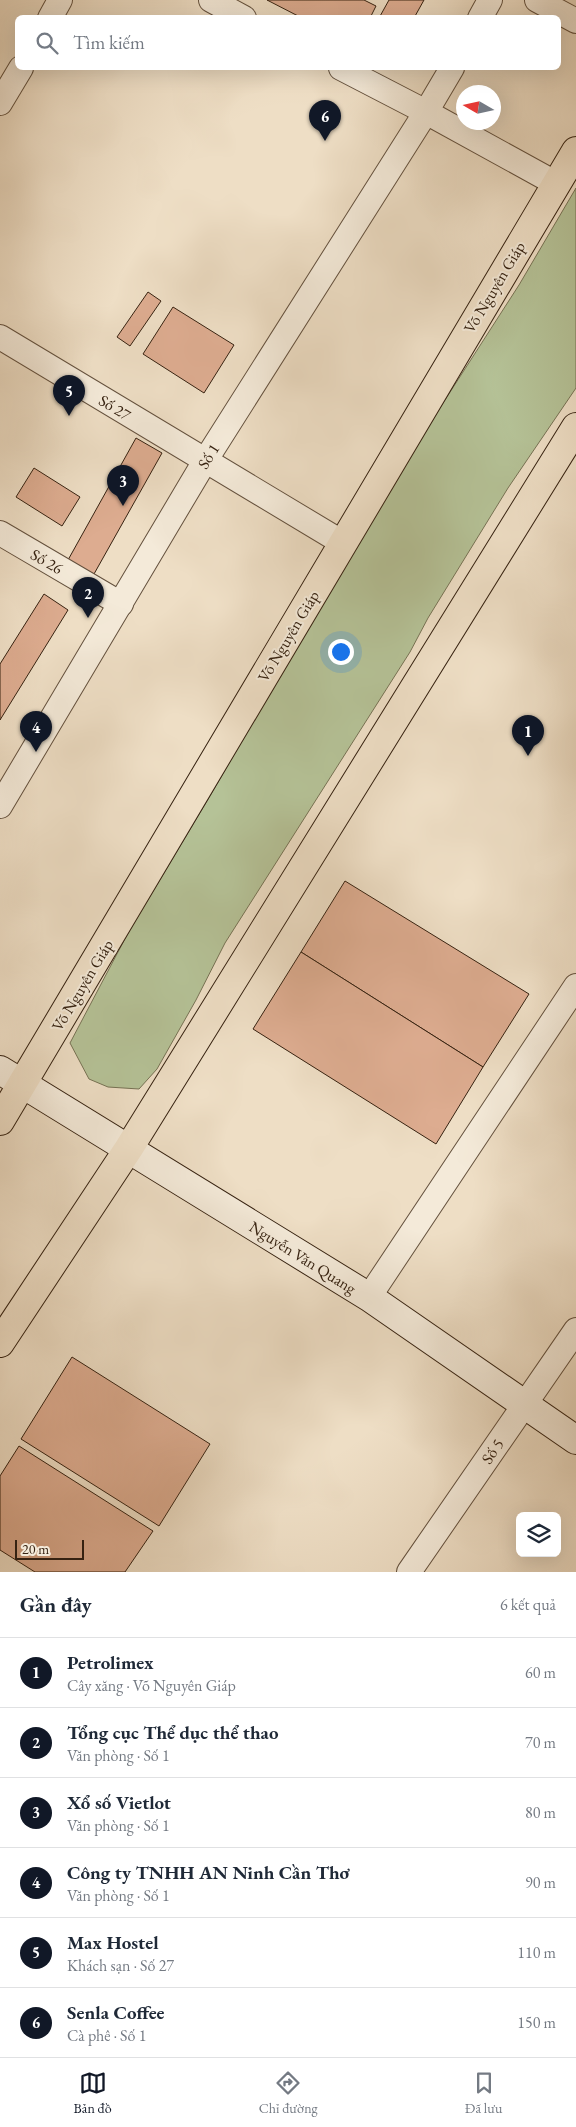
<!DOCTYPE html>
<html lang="vi">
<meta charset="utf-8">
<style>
body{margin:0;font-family:"EB Garamond",serif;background:#f6f6f7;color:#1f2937}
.controls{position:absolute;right:15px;bottom:15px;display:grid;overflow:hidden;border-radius:8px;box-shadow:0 5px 20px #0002}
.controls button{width:45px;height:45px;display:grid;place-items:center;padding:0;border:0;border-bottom:1px solid #e0e1e3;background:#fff;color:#1f2937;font:25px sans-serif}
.compass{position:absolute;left:456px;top:85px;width:45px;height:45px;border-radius:50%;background:#fff;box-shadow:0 5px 20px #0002;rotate:279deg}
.scale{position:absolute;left:15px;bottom:12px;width:69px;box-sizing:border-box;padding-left:5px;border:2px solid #362211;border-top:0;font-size:14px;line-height:18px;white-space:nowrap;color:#362211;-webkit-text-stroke:4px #f4ead9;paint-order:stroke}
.you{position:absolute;left:340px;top:651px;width:18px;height:18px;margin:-12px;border:4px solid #fff;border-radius:50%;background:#1a73e8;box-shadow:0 0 0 8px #1a73e833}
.badge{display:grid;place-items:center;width:32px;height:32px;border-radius:50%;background:#111827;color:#fff;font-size:16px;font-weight:700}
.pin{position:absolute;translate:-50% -41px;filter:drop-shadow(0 1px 2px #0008)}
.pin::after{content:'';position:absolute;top:26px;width:18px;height:15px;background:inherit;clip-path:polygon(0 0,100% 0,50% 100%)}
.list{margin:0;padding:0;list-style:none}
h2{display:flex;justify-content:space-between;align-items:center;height:65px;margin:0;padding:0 20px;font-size:21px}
h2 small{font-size:16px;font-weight:400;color:#747a83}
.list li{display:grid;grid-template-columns:32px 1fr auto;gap:15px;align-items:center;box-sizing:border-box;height:70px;padding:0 20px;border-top:1px solid #e0e1e3}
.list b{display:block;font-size:19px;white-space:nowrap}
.list p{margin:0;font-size:16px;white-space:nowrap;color:#747a83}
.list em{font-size:16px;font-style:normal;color:#747a83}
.icon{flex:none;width:28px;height:28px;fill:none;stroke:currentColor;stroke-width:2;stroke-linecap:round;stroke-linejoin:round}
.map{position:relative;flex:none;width:576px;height:1572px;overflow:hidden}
.search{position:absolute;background:#fff;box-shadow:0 5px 20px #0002;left:15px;right:15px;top:15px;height:55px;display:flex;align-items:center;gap:12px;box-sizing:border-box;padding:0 18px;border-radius:8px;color:#747a83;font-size:19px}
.sheet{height:485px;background:#fff}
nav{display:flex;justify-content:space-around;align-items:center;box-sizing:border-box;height:70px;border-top:1px solid #e0e1e3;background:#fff;font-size:14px;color:#747a83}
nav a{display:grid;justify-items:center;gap:2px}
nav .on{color:#111827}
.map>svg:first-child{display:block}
</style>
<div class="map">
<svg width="576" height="1572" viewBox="0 0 576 1572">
<rect width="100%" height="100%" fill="#eedec5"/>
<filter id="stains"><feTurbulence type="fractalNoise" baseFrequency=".004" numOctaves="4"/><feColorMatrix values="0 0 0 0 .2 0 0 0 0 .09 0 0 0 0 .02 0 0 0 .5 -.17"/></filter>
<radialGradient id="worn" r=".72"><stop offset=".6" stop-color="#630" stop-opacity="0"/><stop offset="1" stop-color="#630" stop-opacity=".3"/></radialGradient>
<path fill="#b5c297" stroke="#767254" d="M 576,188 L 576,388 L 508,488 L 428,618 L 410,652 L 225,943 L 196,1000 L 157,1069 L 139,1089 L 108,1087 L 89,1079 L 70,1043 L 128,933 L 210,796 L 339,573 L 405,462 L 519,285 Z"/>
<g fill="#ddac90" stroke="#362211">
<path d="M 267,0 L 364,0 L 376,6 L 370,18 L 302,18 Z"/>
<path d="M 389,0 L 424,0 L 414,18 L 379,18 Z"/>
<path d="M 148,292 L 161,301 L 130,346 L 117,337 Z"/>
<path d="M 173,307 L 234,345 L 204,393 L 143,354 Z"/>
<path d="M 136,438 L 162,453 L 94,574 L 68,560 Z"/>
<path d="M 34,468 L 80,497 L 62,526 L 16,497 Z"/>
<path d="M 44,594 L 68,610 L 0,720 L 0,664 Z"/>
<path d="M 345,881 L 529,994 L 483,1067 L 301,952 Z"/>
<path d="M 301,952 L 483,1067 L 436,1144 L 253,1029 Z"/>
<path d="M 72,1357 L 210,1444 L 159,1526 L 21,1439 Z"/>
<path d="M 19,1446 L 153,1531 L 125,1572 L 35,1572 L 0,1550 L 0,1476 Z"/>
</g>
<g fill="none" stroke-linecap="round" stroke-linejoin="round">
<g stroke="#64513e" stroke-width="26">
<g id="street">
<path d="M 211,0 L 244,18"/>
<path d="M 537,0 L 576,21"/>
<path d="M 50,18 L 60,0"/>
<path d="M 480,18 L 490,0"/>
<path d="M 341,68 L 426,112 L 555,183"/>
<path d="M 0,103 L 21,68"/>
<path d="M 0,337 L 343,543"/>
<path d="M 0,533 L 121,604"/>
<path d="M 0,806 L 205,461 L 426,112 L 452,68"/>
<path d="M 369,1297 L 576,986"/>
<path d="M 409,1572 L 576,1330"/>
</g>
</g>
<g stroke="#362211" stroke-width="30">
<path id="secondary" d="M 0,1070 L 369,1297 L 576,1440"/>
</g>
<g stroke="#362211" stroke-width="30">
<g id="highway">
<path d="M 0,1121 L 576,151"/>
<path d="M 0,1343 L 129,1148 L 576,427"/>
</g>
</g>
<use href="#street" stroke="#f4ead9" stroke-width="24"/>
<use href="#secondary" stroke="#f4ead9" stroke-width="28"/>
<use href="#highway" stroke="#eedec5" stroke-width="28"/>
</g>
<g text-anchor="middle" stroke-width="4" stroke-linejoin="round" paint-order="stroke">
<g font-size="16" fill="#362211" stroke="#f4ead9">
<text transform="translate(494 287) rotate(-59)" y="6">Võ Nguyên Giáp</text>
<text transform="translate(115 407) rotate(31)" y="6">Số 27</text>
<text transform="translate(208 456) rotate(-58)" y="6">Số 1</text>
<text transform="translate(47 561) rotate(30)" y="6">Số 26</text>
<text transform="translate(288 636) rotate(-59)" y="6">Võ Nguyên Giáp</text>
<text transform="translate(82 985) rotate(-59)" y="6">Võ Nguyên Giáp</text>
<text transform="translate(303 1257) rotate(32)" y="6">Nguyễn Văn Quang</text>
<text transform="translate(492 1451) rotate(-56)" y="6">Số 5</text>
</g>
</g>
<rect width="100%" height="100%" filter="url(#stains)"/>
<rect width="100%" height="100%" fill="url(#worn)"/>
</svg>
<div class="controls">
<button><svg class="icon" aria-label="layers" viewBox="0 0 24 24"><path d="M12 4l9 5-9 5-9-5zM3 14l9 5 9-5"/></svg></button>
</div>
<svg class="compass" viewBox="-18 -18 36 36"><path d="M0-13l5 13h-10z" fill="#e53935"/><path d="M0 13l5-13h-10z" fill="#747a83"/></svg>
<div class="scale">20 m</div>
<div class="you"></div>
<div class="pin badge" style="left:528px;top:756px">1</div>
<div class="pin badge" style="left:88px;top:618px">2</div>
<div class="pin badge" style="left:123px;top:506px">3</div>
<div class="pin badge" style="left:36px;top:752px">4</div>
<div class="pin badge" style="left:69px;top:416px">5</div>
<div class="pin badge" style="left:325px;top:141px">6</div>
<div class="search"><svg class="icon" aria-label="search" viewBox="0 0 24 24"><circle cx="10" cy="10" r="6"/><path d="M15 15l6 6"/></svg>Tìm kiếm</div>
</div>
<section class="sheet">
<h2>Gần đây<small>6 kết quả</small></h2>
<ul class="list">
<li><span class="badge">1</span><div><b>Petrolimex</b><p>Cây xăng · Võ Nguyên Giáp</p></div><em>60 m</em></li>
<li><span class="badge">2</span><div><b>Tổng cục Thể dục thể thao</b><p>Văn phòng · Số 1</p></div><em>70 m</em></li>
<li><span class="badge">3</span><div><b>Xổ số Vietlot</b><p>Văn phòng · Số 1</p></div><em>80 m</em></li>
<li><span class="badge">4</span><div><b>Công ty TNHH AN Ninh Cần Thơ</b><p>Văn phòng · Số 1</p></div><em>90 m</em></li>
<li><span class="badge">5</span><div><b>Max Hostel</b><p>Khách sạn · Số 27</p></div><em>110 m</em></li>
<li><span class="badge">6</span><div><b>Senla Coffee</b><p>Cà phê · Số 1</p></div><em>150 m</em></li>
</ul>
</section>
<nav>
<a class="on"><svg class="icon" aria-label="map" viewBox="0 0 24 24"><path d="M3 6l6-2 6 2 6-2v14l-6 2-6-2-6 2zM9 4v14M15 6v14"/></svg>Bản đồ</a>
<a><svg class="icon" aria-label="directions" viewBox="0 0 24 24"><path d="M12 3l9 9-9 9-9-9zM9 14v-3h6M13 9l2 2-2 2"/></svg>Chỉ đường</a>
<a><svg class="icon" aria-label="saved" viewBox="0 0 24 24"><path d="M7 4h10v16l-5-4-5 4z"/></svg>Đã lưu</a>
</nav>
